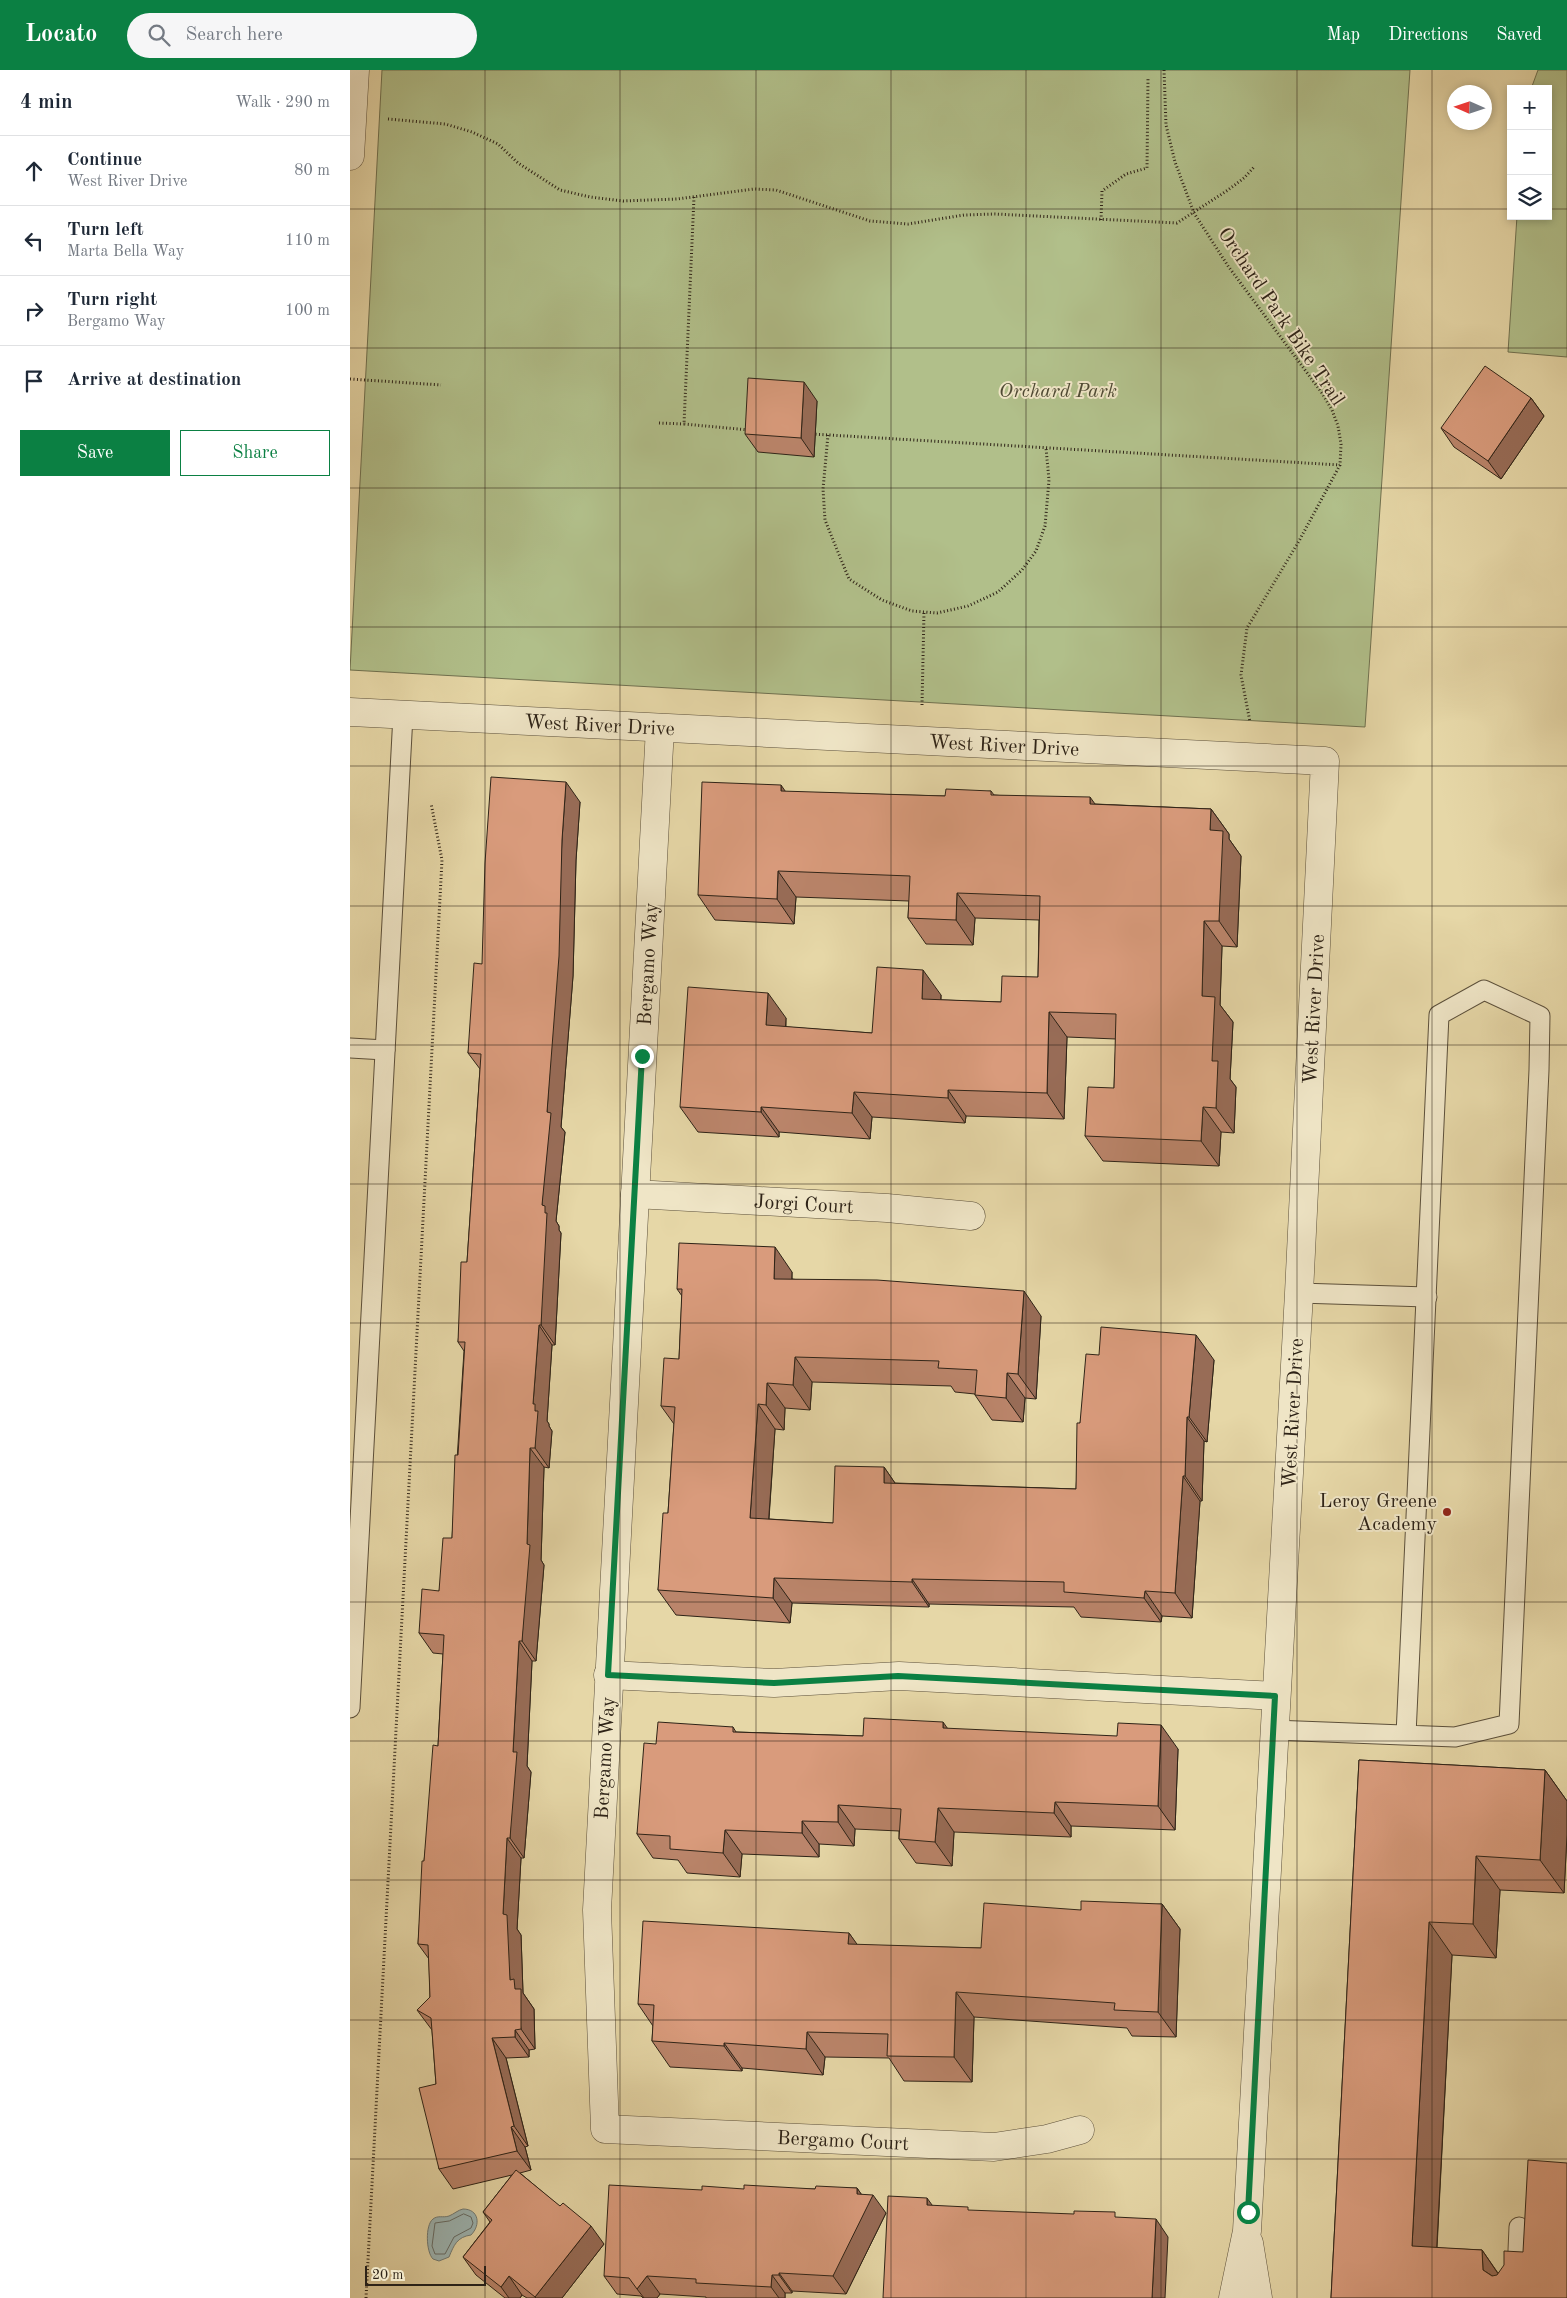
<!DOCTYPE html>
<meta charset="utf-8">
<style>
body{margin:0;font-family:"Old Standard TT",serif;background:#f6f6f7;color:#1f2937}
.controls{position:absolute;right:15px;top:15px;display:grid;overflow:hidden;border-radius:0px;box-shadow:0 2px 8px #0003}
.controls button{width:45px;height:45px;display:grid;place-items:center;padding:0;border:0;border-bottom:1px solid #e0e1e3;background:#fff;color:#1f2937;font:25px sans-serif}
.compass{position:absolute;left:1097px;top:15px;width:45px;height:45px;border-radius:50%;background:#fff;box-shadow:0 2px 8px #0003;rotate:273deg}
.scale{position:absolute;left:15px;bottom:12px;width:121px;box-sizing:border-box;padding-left:5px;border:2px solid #2e2317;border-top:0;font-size:14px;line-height:18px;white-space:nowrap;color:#2e2317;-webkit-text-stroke:4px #efe5c6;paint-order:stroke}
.stop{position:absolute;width:15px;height:15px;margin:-11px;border:4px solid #0b8043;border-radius:50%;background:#fff}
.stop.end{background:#0b8043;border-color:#fff;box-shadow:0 1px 5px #0008}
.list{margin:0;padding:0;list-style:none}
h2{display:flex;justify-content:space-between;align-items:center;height:65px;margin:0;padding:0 20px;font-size:21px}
h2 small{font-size:16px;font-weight:400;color:#747a83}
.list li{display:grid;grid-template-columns:32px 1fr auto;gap:15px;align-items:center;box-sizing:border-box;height:70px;padding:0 20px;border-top:1px solid #e0e1e3}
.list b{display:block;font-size:19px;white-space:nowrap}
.list p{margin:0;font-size:16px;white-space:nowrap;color:#747a83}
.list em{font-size:16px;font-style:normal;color:#747a83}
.actions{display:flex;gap:10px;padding:15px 20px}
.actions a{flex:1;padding:11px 0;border:1px solid #0b8043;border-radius:0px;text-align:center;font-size:18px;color:#0b8043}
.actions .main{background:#0b8043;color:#fff}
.icon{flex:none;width:28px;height:28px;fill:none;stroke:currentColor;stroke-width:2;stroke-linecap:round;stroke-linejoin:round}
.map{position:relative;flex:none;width:1217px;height:2228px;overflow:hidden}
header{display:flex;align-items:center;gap:30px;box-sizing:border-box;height:70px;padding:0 25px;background:#0b8043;color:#fff}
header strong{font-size:24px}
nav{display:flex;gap:28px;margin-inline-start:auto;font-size:18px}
.search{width:350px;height:45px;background:#f6f6f7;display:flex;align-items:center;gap:12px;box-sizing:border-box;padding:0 18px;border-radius:28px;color:#747a83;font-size:19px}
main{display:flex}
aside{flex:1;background:#fff}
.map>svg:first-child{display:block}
</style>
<header>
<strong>Locato</strong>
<div class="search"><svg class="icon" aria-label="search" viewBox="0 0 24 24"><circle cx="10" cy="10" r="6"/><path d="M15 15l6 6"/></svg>Search here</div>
<nav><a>Map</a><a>Directions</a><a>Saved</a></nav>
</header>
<main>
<aside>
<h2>4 min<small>Walk · 290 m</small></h2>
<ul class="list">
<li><svg class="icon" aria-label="ahead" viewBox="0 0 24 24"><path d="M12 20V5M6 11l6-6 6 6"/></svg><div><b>Continue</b><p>West River Drive</p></div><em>80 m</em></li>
<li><svg class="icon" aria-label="left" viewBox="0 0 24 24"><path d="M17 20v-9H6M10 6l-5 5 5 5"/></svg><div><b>Turn left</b><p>Marta Bella Way</p></div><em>110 m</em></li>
<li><svg class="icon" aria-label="right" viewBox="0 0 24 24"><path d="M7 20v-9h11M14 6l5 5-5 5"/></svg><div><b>Turn right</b><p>Bergamo Way</p></div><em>100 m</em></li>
<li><svg class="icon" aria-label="arrive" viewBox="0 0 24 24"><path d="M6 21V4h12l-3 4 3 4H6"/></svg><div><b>Arrive at destination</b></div></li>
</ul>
<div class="actions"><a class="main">Save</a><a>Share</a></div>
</aside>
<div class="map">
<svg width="1217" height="2228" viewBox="0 0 1217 2228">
<rect width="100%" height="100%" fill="#e6d7a7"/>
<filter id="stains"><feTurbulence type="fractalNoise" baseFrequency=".004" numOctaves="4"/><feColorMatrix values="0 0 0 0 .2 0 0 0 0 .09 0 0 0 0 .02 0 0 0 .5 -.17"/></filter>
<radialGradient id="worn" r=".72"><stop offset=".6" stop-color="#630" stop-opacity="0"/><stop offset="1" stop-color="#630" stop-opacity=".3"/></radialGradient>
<g fill="#b1bf8a" stroke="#707150">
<path d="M 32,0 L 1060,0 L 1015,657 L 0,600 Z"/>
<path d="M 1188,0 L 1217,0 L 1217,287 L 1158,282 L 1167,146 L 1198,146 L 1198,19 L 1181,19 Z"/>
</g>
<path fill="#9db6b4" stroke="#717b75" d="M 113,2139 C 129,2139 131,2155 121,2165 C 107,2167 104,2175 99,2187 L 89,2191 L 83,2189 C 76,2182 75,2155 83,2149 C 88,2145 93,2148 99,2146 C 104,2144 108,2140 113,2139 Z"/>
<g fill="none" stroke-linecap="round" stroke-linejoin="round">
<path stroke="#666c66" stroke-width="1" d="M 114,2144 L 121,2147 L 123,2153 L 121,2158 L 104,2167 L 95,2184 L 85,2184 L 82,2176 L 85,2153 L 99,2151 Z"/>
<g stroke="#5c503b" stroke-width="21">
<g id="service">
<path d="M 0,978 L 35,980"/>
<path d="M 949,1223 L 1077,1227"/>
<path d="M 0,1638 L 53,645"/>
<path d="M 923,1660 L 1105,1667 L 1159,1654 L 1189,1000 L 1190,946 L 1134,920 L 1089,945 L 1056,1665"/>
<path d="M 1166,2228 L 1169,2157"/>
</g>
</g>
<g stroke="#5c503b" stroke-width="29">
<g id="minor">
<path d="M 0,86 L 5,0"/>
<path id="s1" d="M 0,642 L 975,691 L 949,1223 L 897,2161 L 883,2228"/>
<path id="s2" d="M 310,658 L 247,1840 L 255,2059 L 644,2077 L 697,2069 L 730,2060"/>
<path id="s3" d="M 285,1124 L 537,1138 L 621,1146"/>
<path d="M 258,1605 L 424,1613 L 549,1606 L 925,1626"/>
<path d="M 899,2173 L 908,2228"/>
</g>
</g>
<g stroke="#2e2317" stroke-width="3" stroke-dasharray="1 2.5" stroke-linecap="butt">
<path d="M 814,0 L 816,55 L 825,92 L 844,143 L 878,196 L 972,323 L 982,340 L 988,356 L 991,374 L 990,395 L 949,471 L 897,558 L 891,605 L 900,652"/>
<path d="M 38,49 L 95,54 L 122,62 L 148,74 L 168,93 L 210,120 L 240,127 L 273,131 L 327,129 L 404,119 L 426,120 L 520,151 L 558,154 L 614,145 L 645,144 L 827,153 L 878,120 L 894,108 L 905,96"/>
<path d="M 344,127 L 334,354 L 399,360"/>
<path d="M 751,150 L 752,121 L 776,104 L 797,98 L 798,9"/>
<path d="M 0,309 L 91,315"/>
<path d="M 309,353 L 334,354"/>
<path d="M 462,364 L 990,395"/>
<path d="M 478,365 L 473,419 L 475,450 L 499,509 L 532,530 L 562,541 L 587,543 L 618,536 L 648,522 L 672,500 L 686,481 L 695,456 L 699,410 L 696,378"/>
<path d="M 572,635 L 574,542"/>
<path d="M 16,2228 L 92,790 L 81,733"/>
</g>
<use href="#service" stroke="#efe5c6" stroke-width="19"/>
<use href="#minor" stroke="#efe5c6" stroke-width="28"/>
</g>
<g fill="#bb856b" stroke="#2e2317">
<path d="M 1181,328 L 1194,346 L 1151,409 L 1104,377 L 1091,358 Z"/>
<path d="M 467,331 L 464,387 L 408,382 L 395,364 Z"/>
<path d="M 641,721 L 644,725 L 745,734 L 861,739 L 879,764 L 879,769 L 891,786 L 887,877 L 872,876 L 870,935 L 883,952 L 880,1009 L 886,1017 L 884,1063 L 871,1062 L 869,1096 L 753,1091 L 735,1066 L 764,1018 L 766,969 L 717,967 L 714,1049 L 616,1046 L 615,1053 L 522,1047 L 520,1069 L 429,1062 L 429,1067 L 348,1062 L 330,1037 L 436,948 L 436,957 L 522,963 L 591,925 L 591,930 L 651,932 L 688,907 L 689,850 L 625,848 L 623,875 L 576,874 L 558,848 L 559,831 L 446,827 L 444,854 L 365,850 L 348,825 L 436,722 L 595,726 Z"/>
<path d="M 230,732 L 226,790 L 223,906 L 211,1057 L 215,1062 L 206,1151 L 209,1156 L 209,1160 L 211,1163 L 205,1275 L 202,1275 L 197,1351 L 199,1354 L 199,1356 L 202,1361 L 199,1398 L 194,1397 L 191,1490 L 194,1495 L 186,1591 L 182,1591 L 177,1696 L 181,1702 L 174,1788 L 171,1788 L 167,1859 L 171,1865 L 173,1923 L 184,1939 L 185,1979 L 179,1980 L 179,1987 L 156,1988 L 178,2076 L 175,2077 L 181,2100 L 170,2103 L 254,2174 L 212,2228 L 177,2228 L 172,2225 L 170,2228 L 155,2228 L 126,2205 L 113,2187 L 140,2152 L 133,2142 L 162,2105 L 103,2119 L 89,2099 L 86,2014 L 82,1960 L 67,1940 L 80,1927 L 79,1889 L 68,1874 L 74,1791 L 88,1676 L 93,1584 L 83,1583 L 69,1563 L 89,1521 L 102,1468 L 114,1281 L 108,1272 L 117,1192 L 130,999 L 118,983 L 132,894 Z"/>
<path d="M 442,1202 L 442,1209 L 691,1246 L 686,1329 L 675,1328 L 673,1352 L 642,1350 L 625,1325 L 625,1324 L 605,1322 L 601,1316 L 462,1312 L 460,1340 L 435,1338 L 434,1360 L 425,1359 L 419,1449 L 483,1453 L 534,1397 L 545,1413 L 726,1419 L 730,1353 L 749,1285 L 864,1290 L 857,1372 L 854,1371 L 852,1431 L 850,1431 L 842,1548 L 812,1546 L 811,1552 L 731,1547 L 724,1537 L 579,1534 L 579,1537 L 442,1533 L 440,1553 L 326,1545 L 308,1520 L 318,1443 L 324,1354 L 311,1336 L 329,1289 L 332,1226 L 327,1219 Z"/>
<path d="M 383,1657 L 386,1662 L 513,1666 L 597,1659 L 828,1679 L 825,1760 L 721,1756 L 721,1767 L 604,1762 L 602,1796 L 566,1793 L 549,1769 L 549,1761 L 505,1759 L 504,1776 L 469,1774 L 469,1787 L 392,1784 L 390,1807 L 337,1803 L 328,1790 L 303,1788 L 287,1764 L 306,1674 Z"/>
<path d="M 1009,1690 L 1195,1700 L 1217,1731 L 1217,1765 L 1214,1823 L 1150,1820 L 1146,1888 L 1102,1885 L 1087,2178 L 1132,2180 L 1148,2203 L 1173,2182 L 1217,2228 L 981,2228 Z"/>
<path d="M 812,1834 L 830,1859 L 826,1967 L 782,1966 L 777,1958 L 624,1947 L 622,2012 L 554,2011 L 539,1988 L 475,1987 L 473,2005 L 392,1998 L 392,2001 L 320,1997 L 302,1971 L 303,1956 L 288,1934 L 499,1863 L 507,1875 L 631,1878 L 731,1840 Z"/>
<path d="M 507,2118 L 511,2124 L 536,2143 L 496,2224 L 442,2221 L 442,2223 L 435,2223 L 435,2228 L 356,2228 L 356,2227 L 310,2224 L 307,2228 L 293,2228 L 291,2226 L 267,2224 L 254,2206 L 352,2120 L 465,2119 Z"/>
</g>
<g fill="#986c57" stroke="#2e2317">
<path d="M 454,312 L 467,331 L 464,387 L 451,368 Z"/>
<path d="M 1181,328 L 1194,346 L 1151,409 L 1138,391 Z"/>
<path d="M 216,712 L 230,732 L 226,790 L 223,906 L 211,1057 L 215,1062 L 206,1151 L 209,1156 L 209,1160 L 211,1163 L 205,1275 L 191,1255 L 192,1135 L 212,770 Z"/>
<path d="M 431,715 L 449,741 L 431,721 Z"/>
<path d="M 740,727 L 758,752 L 740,734 Z"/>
<path d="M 861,739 L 879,764 L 879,769 L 891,786 L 887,877 L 869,851 L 860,760 Z"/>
<path d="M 428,801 L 446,827 L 444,854 L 427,829 Z"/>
<path d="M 607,823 L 625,848 L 623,875 L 606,850 Z"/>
<path d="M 854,851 L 872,876 L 870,935 L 883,952 L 880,1009 L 886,1017 L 884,1063 L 866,1038 L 862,991 L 852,926 Z"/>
<path d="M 573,900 L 591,925 L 589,955 L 572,929 Z"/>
<path d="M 418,923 L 436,948 L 434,981 L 416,955 Z"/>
<path d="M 699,942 L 717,967 L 714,1049 L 697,1023 Z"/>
<path d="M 598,1020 L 616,1046 L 615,1053 L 598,1028 Z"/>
<path d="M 504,1022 L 522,1047 L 520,1069 L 502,1043 Z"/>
<path d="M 411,1037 L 429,1062 L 429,1067 L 411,1042 Z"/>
<path d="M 853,1037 L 871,1062 L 869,1096 L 851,1071 Z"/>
<path d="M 425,1177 L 442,1202 L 441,1234 L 424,1209 Z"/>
<path d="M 674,1221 L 691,1246 L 686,1329 L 668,1304 Z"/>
<path d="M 189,1255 L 202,1275 L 197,1351 L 199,1354 L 199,1356 L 202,1361 L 199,1398 L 185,1378 L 185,1341 L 183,1334 Z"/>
<path d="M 846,1265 L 864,1290 L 857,1372 L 839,1347 Z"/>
<path d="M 445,1287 L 462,1312 L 460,1340 L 443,1315 Z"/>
<path d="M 657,1303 L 675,1328 L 673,1352 L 656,1328 Z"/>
<path d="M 417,1313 L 435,1338 L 434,1360 L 416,1335 Z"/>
<path d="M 408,1334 L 425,1359 L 417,1473 L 400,1448 Z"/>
<path d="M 837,1347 L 854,1371 L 852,1431 L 835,1406 Z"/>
<path d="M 180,1378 L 194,1397 L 191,1490 L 194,1495 L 186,1591 L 172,1571 L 177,1474 Z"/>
<path d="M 534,1397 L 551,1422 L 534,1413 Z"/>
<path d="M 833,1406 L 850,1431 L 842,1548 L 825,1523 Z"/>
<path d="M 424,1508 L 442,1533 L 440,1553 L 423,1528 Z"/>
<path d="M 562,1509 L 579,1534 L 579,1537 L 562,1512 Z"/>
<path d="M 795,1521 L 812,1546 L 811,1552 L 794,1528 Z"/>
<path d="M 169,1571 L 182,1591 L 177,1696 L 181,1702 L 174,1788 L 160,1768 L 163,1682 Z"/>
<path d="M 593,1652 L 610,1676 L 593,1658 Z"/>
<path d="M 811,1655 L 828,1679 L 825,1760 L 808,1736 Z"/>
<path d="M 1195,1700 L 1217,1731 L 1217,1765 L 1214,1823 L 1190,1790 Z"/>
<path d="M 705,1732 L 721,1756 L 721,1767 L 704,1743 Z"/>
<path d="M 488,1735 L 505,1759 L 504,1776 L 488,1752 Z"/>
<path d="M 588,1738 L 604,1762 L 602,1796 L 585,1772 Z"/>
<path d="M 452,1751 L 469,1774 L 469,1787 L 452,1763 Z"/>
<path d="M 375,1760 L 392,1784 L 390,1807 L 373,1783 Z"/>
<path d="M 157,1768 L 171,1788 L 167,1859 L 171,1865 L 173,1923 L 184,1939 L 185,1979 L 171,1959 L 165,1919 L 160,1910 L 153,1844 Z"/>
<path d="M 1126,1786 L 1150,1820 L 1146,1888 L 1123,1854 Z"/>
<path d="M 812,1834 L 830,1859 L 826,1967 L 808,1942 Z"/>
<path d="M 1079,1852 L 1102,1885 L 1085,2210 L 1062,2176 Z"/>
<path d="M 499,1863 L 517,1888 L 498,1874 Z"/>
<path d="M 606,1922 L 624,1947 L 622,2012 L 604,1987 Z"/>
<path d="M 165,1960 L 179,1980 L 179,1987 L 165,1967 Z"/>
<path d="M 457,1962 L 475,1987 L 473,2005 L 456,1979 Z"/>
<path d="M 142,1968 L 156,1988 L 178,2076 L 164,2056 Z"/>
<path d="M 374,1973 L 392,1998 L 392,2001 L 374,1976 Z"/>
<path d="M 161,2057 L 175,2077 L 181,2100 L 167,2081 Z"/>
<path d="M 507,2118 L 518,2134 L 523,2125 L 536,2143 L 496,2224 L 483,2206 L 507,2124 Z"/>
<path d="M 577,2128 L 590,2146 L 577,2135 Z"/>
<path d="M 806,2149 L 818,2167 L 815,2228 L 802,2228 Z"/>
<path d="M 241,2156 L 254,2174 L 212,2228 L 186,2228 L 185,2227 Z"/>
<path d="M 1132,2180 L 1155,2214 L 1133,2200 Z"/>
<path d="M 429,2203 L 442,2221 L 442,2223 L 429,2205 Z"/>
<path d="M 422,2205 L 435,2223 L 435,2228 L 429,2228 L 421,2217 Z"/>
<path d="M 159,2206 L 172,2225 L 170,2228 L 159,2228 L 151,2217 Z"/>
<path d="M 297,2206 L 310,2224 L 307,2228 L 294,2228 L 287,2219 Z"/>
</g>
<g fill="#d99b7c" stroke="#2e2317">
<path d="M 1135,296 L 1181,328 L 1138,391 L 1091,358 Z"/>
<path d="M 398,308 L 454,312 L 451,368 L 395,364 Z"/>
<path d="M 141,707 L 216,712 L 212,770 L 209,886 L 197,1042 L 201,1043 L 192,1135 L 195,1136 L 195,1143 L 197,1143 L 191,1255 L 189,1255 L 183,1334 L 185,1334 L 185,1341 L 188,1341 L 185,1378 L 180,1378 L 177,1474 L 180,1475 L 172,1571 L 169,1571 L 163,1682 L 167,1682 L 160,1768 L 157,1768 L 153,1844 L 157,1845 L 160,1910 L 164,1909 L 165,1919 L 171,1919 L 171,1959 L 165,1960 L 165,1967 L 142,1968 L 164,2056 L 161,2057 L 167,2081 L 89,2099 L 69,2018 L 86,2014 L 81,1948 L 67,1940 L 80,1927 L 78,1875 L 68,1874 L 72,1791 L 74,1791 L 83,1675 L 88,1676 L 94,1565 L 69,1563 L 72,1519 L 89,1521 L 93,1468 L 102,1468 L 105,1385 L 108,1385 L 115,1272 L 108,1272 L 111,1192 L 117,1192 L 131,984 L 118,983 L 124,893 L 132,894 L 135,793 Z"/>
<path d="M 352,712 L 431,715 L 431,721 L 595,726 L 596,719 L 641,721 L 641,725 L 740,727 L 740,734 L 861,739 L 860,760 L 873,761 L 869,851 L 854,851 L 852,926 L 865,927 L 862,991 L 868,991 L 866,1038 L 853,1037 L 851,1071 L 735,1066 L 738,1017 L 764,1018 L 766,944 L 699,942 L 697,1023 L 598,1020 L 598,1028 L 504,1022 L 502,1043 L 411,1037 L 411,1042 L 330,1037 L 338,917 L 418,923 L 416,955 L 522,963 L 527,897 L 573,900 L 572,929 L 651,932 L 652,906 L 688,907 L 690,826 L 607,823 L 606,850 L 558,848 L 560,806 L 428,801 L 427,829 L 348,825 Z"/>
<path d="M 329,1173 L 425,1177 L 424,1209 L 527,1210 L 674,1221 L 668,1304 L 657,1303 L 656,1328 L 625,1325 L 627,1300 L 588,1298 L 589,1291 L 445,1287 L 443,1315 L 417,1313 L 416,1335 L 408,1334 L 400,1448 L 483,1453 L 485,1396 L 534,1397 L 534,1413 L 726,1419 L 727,1353 L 730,1353 L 736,1284 L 749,1285 L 751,1257 L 846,1265 L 839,1347 L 837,1347 L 835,1406 L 833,1406 L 825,1523 L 795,1521 L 794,1528 L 714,1522 L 714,1512 L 562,1509 L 562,1512 L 424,1508 L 423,1528 L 308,1520 L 313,1443 L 318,1443 L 325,1337 L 311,1336 L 314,1288 L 329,1289 L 332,1219 L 327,1219 Z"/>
<path d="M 514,1648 L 593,1652 L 593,1658 L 767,1666 L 768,1653 L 811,1655 L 808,1736 L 705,1732 L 704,1743 L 588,1738 L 585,1772 L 549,1769 L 551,1739 L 488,1735 L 488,1752 L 452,1751 L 452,1763 L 375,1760 L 373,1783 L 320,1779 L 320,1766 L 287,1764 L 294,1673 L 306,1674 L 308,1652 L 383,1657 L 383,1662 L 513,1666 Z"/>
<path d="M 1009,1690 L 1195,1700 L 1190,1790 L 1126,1786 L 1123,1854 L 1079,1852 L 1062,2176 L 1132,2180 L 1133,2200 L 1142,2206 L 1147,2205 L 1154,2195 L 1154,2181 L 1173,2182 L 1178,2090 L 1217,2093 L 1217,2228 L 981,2228 Z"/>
<path d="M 731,1831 L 812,1834 L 808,1942 L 764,1940 L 765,1933 L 606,1922 L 604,1987 L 537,1986 L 538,1964 L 457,1962 L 456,1979 L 374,1973 L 374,1976 L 302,1971 L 304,1935 L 288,1934 L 293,1851 L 499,1863 L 498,1874 L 631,1878 L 634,1833 L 731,1840 Z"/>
<path d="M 166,2100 L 210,2136 L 213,2133 L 241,2156 L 185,2227 L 159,2206 L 151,2217 L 113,2187 L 142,2150 L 133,2142 Z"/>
<path d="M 259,2115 L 352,2120 L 352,2116 L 394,2119 L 394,2115 L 465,2119 L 466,2116 L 507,2118 L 507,2124 L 523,2125 L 483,2206 L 429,2203 L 429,2205 L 422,2205 L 421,2217 L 346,2213 L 346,2209 L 297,2206 L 287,2219 L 279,2208 L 254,2206 Z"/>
<path d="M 538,2126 L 577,2128 L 577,2135 L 618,2137 L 618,2140 L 724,2144 L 724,2141 L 765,2142 L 765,2147 L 806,2149 L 802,2228 L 533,2228 Z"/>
</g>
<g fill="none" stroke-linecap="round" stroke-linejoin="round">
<path stroke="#0b8043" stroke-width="6" d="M 292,986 L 258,1605 L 424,1613 L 548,1606 L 925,1626 L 898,2142"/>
</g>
<path fill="none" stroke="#2e2317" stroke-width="1" stroke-opacity="0.55" d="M 135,0 L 135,2228M 270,0 L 270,2228M 406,0 L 406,2228M 541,0 L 541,2228M 676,0 L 676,2228M 811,0 L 811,2228M 947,0 L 947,2228M 1082,0 L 1082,2228M 0,139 L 1161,139M 1198,139 L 1217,139M 0,278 L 1217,278M 0,418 L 1217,418M 0,557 L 1217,557M 0,696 L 1217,696M 0,836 L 1217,836M 0,975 L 1217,975M 0,1114 L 1217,1114M 0,1253 L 1217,1253M 0,1392 L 1217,1392M 0,1532 L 1217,1532M 0,1671 L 1217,1671M 0,1810 L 1217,1810M 0,1950 L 1217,1950M 0,2089 L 1217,2089"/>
<circle fill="#8f2418" stroke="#efe5c6" stroke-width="2" cx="1097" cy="1442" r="5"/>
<g text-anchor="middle" stroke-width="4" stroke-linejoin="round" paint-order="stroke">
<g font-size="20" fill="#2e2317" stroke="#efe5c6">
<text transform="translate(932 246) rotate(56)" y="7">Orchard Park Bike Trail</text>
<text dy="7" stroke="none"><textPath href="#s1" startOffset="250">West River Drive</textPath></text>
<text dy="7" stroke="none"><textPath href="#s1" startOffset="655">West River Drive</textPath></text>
<text transform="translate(297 894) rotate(-87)" y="7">Bergamo Way</text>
<text transform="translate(963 939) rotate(-87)" y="7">West River Drive</text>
<text dy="7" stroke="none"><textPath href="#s3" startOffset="169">Jorgi Court</textPath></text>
<text transform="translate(942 1343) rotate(-87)" y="7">West River Drive</text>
<text transform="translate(254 1688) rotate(-87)" y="7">Bergamo Way</text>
<text dy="7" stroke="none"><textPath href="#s2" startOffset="1641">Bergamo Court</textPath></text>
</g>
<g font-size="20" font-style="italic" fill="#4f4a34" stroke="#efe5c6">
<text x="708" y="327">Orchard Park</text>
</g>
<g font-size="20" fill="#2e2317" stroke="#efe5c6" text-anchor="end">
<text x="1087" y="1437">Leroy Greene<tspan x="1087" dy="23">Academy</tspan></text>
</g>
</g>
<rect width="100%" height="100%" filter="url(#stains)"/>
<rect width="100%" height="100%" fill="url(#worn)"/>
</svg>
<div class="controls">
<button>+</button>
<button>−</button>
<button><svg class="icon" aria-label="layers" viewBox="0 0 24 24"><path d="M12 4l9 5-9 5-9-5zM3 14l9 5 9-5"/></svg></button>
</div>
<svg class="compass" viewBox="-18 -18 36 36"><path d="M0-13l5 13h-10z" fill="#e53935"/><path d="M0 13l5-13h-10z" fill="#747a83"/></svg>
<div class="scale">20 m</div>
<div class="stop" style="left:898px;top:2142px"></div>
<div class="stop end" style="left:292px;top:986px"></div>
</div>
</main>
